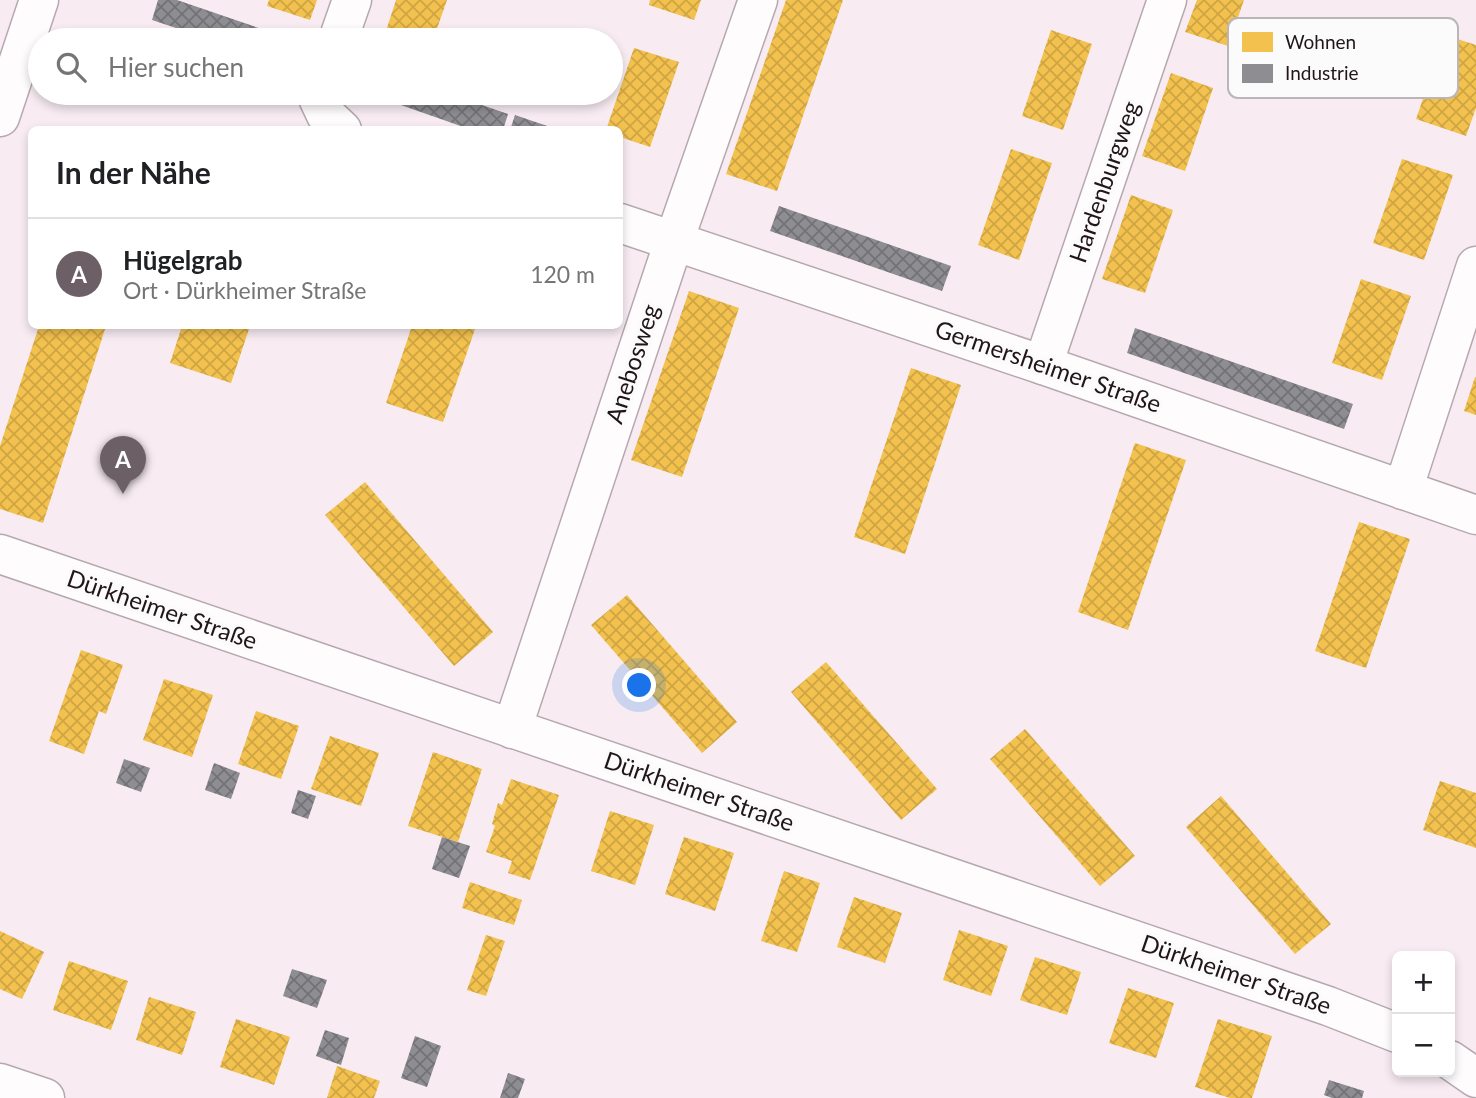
<!DOCTYPE html>
<html lang="de">
<meta charset="utf-8">
<style>
body{margin:0;font-family:Lato,sans-serif;background:#f6f6f6;color:#202124}
.controls{position:absolute;right:21px;bottom:21px;display:grid;overflow:hidden;border-radius:10px;box-shadow:0 4px 10px #0003}
.controls button{width:63px;height:63px;display:grid;place-items:center;padding:0;border:0;border-bottom:2px solid #e0e0e0;background:#fff;color:#202124;font:35px sans-serif}
.you{position:absolute;left:640px;top:686px;width:24px;height:24px;margin:-18px;border:5px solid #fff;border-radius:50%;background:#1a73e8;box-shadow:0 0 0 10px #1a73e833}
.badge{display:grid;place-items:center;width:46px;height:46px;border-radius:50%;background:#6c6066;color:#fff;font-size:23px;font-weight:700}
.pin{position:absolute;translate:-50% -58px;filter:drop-shadow(0 2px 4px #0008)}
.pin::after{content:'';position:absolute;top:37px;width:24px;height:21px;background:inherit;clip-path:polygon(0 0,100% 0,50% 100%)}
.list{margin:0;padding:0;list-style:none}
h2{display:flex;justify-content:space-between;align-items:center;height:91px;margin:0;padding:0 28px;font-size:30px}
h2 small{font-size:23px;font-weight:400;color:#757577}
.list li{display:grid;grid-template-columns:46px 1fr auto;gap:21px;align-items:center;box-sizing:border-box;height:112px;padding:0 28px;border-top:2px solid #e0e0e0}
.list b{display:block;font-size:26px;white-space:nowrap}
.list p{margin:0;font-size:23px;white-space:nowrap;color:#757577}
.list em{font-size:23px;font-style:normal;color:#757577}
.icon{flex:none;width:38px;height:38px;fill:none;stroke:currentColor;stroke-width:2;stroke-linecap:round;stroke-linejoin:round}
.map{position:relative;flex:none;width:1476px;height:1098px;overflow:hidden}
.search{position:absolute;background:#fff;box-shadow:0 4px 10px #0003;left:28px;top:28px;width:595px;height:77px;display:flex;align-items:center;gap:18px;box-sizing:border-box;padding:0 24px;border-radius:38px;color:#757577;font-size:26px}
.panel{position:absolute;background:#fff;box-shadow:0 4px 10px #0003;left:28px;top:126px;width:595px;height:203px;border-radius:10px}
.map>svg:first-child{display:block}
</style>
<div class="map">
<svg width="1476" height="1098" viewBox="0 0 1476 1098">
<defs>
<pattern id="homes-cross-hatch" width="8" height="8" patternUnits="userSpaceOnUse" patternTransform="scale(1.75)"><rect width="8" height="8" fill="#f2c14e"/><path d="M0 0l8 8M0 8l8-8" fill="none" stroke="#cfa544"/></pattern>
<pattern id="industry-cross-hatch" width="8" height="8" patternUnits="userSpaceOnUse" patternTransform="scale(1.75)"><rect width="8" height="8" fill="#8d8d92"/><path d="M0 0l8 8M0 8l8-8" fill="none" stroke="#737276"/></pattern>
</defs>
<rect width="100%" height="100%" fill="#f8ecf2"/>
<g fill="url(#homes-cross-hatch)">
<path d="M 269,0 L 317,0 L 310,20 L 267,6 Z"/>
<path d="M 396,0 L 447,0 L 433,40 L 383,40 Z"/>
<path d="M 650,0 L 701,0 L 694,20 L 649,5 Z"/>
<path d="M 786,0 L 843,0 L 777,191 L 726,174 Z"/>
<path d="M 1197,0 L 1244,0 L 1228,46 L 1185,32 Z"/>
<path d="M 1051,30 L 1092,44 L 1063,130 L 1022,116 Z"/>
<path d="M 1445,35 L 1476,45 L 1476,108 L 1466,136 L 1416,119 Z"/>
<path d="M 634,48 L 679,62 L 650,147 L 620,137 L 620,130 L 606,130 Z"/>
<path d="M 1171,73 L 1213,88 L 1185,171 L 1142,156 Z"/>
<path d="M 1011,149 L 1052,163 L 1019,260 L 978,245 Z"/>
<path d="M 1402,159 L 1453,175 L 1424,260 L 1373,243 Z"/>
<path d="M 1131,195 L 1173,210 L 1145,293 L 1102,279 Z"/>
<path d="M 1361,279 L 1411,296 L 1382,380 L 1332,363 Z"/>
<path d="M 689,291 L 739,308 L 682,477 L 631,460 Z"/>
<path d="M 39,326 L 106,326 L 43,523 L 0,509 L 0,446 Z"/>
<path d="M 182,326 L 250,326 L 231,383 L 170,363 Z"/>
<path d="M 412,326 L 476,326 L 443,422 L 386,403 Z"/>
<path d="M 911,368 L 961,385 L 905,554 L 854,537 Z"/>
<path d="M 1475,377 L 1476,377 L 1476,415 L 1464,411 Z"/>
<path d="M 1135,443 L 1186,460 L 1128,630 L 1078,612 Z"/>
<path d="M 365,482 L 493,632 L 454,666 L 325,515 Z"/>
<path d="M 1359,522 L 1410,539 L 1366,668 L 1315,651 Z"/>
<path d="M 627,595 L 737,722 L 702,753 L 591,625 Z"/>
<path d="M 81,650 L 123,665 L 106,714 L 99,711 L 84,754 L 49,741 Z"/>
<path d="M 826,662 L 937,789 L 901,820 L 791,692 Z"/>
<path d="M 164,679 L 213,695 L 192,757 L 143,740 Z"/>
<path d="M 256,711 L 299,726 L 281,779 L 238,764 Z"/>
<path d="M 1025,729 L 1135,856 L 1100,886 L 990,759 Z"/>
<path d="M 330,736 L 379,753 L 361,806 L 311,789 Z"/>
<path d="M 433,752 L 482,769 L 458,842 L 408,826 Z"/>
<path d="M 511,779 L 559,795 L 530,880 L 508,873 L 512,861 L 486,852 L 495,826 L 492,824 L 498,803 L 502,805 Z"/>
<path d="M 1440,781 L 1476,793 L 1476,848 L 1423,830 Z"/>
<path d="M 1221,796 L 1331,924 L 1295,954 L 1186,827 Z"/>
<path d="M 610,811 L 654,825 L 635,885 L 591,871 Z"/>
<path d="M 684,837 L 734,853 L 715,911 L 665,894 Z"/>
<path d="M 784,871 L 820,883 L 797,952 L 761,941 Z"/>
<path d="M 470,882 L 522,900 L 514,925 L 462,908 Z"/>
<path d="M 854,897 L 902,913 L 885,963 L 837,947 Z"/>
<path d="M 959,930 L 1008,946 L 991,996 L 943,980 Z"/>
<path d="M 0,931 L 44,952 L 22,999 L 0,989 Z"/>
<path d="M 486,935 L 505,941 L 486,996 L 467,990 Z"/>
<path d="M 1035,957 L 1081,972 L 1067,1015 L 1020,1000 Z"/>
<path d="M 69,961 L 128,981 L 111,1030 L 53,1010 Z"/>
<path d="M 1128,988 L 1174,1003 L 1156,1058 L 1109,1043 Z"/>
<path d="M 149,997 L 196,1012 L 182,1055 L 136,1040 Z"/>
<path d="M 236,1019 L 290,1037 L 274,1085 L 220,1067 Z"/>
<path d="M 1218,1019 L 1272,1036 L 1252,1098 L 1230,1098 L 1195,1087 Z"/>
<path d="M 337,1066 L 380,1081 L 374,1098 L 327,1098 Z"/>
</g>
<g fill="url(#industry-cross-hatch)">
<path d="M 158,0 L 177,0 L 285,37 L 284,40 L 212,40 L 152,20 Z"/>
<path d="M 402,93 L 447,93 L 508,114 L 503,130 L 472,130 L 398,104 Z"/>
<path d="M 515,115 L 556,129 L 556,130 L 510,130 Z"/>
<path d="M 779,206 L 951,266 L 942,291 L 770,231 Z"/>
<path d="M 1135,328 L 1353,404 L 1344,429 L 1127,353 Z"/>
<path d="M 124,759 L 150,768 L 141,792 L 116,783 Z"/>
<path d="M 214,763 L 240,773 L 231,799 L 205,790 Z"/>
<path d="M 298,790 L 316,796 L 308,819 L 291,813 Z"/>
<path d="M 442,837 L 470,846 L 459,878 L 432,869 Z"/>
<path d="M 292,969 L 327,980 L 317,1008 L 283,996 Z"/>
<path d="M 325,1030 L 349,1038 L 341,1065 L 316,1056 Z"/>
<path d="M 415,1036 L 441,1046 L 427,1087 L 401,1078 Z"/>
<path d="M 508,1073 L 525,1079 L 518,1098 L 500,1098 Z"/>
<path d="M 1329,1080 L 1364,1091 L 1362,1098 L 1332,1098 L 1324,1095 Z"/>
</g>
<g fill="none" stroke-linecap="round" stroke-linejoin="round">
<g stroke="#b5a9af" stroke-width="41">
<g id="minor">
<path d="M 338,40 L 352,0"/>
<path d="M 320,93 L 318,98 L 326,115 L 342,130"/>
<path d="M 0,117 L 39,0"/>
<path d="M 620,223 L 1043,365 L 1476,515"/>
<path d="M 1043,365 L 1167,0"/>
<path d="M 1403,490 L 1476,266"/>
<path d="M 0,554 L 1328,1006 L 1397,1033"/>
<path d="M 512,729 L 674,241 L 758,0"/>
<path d="M 1450,1060 L 1476,1078"/>
<path d="M 0,1083 L 45,1098"/>
</g>
</g>
<use href="#minor" stroke="#fefcfd" stroke-width="38"/>
</g>
<g text-anchor="middle" stroke-width="7" stroke-linejoin="round" paint-order="stroke">
<g font-size="24" fill="#21151b" stroke="#fbfbfb">
<text transform="translate(1105 182) rotate(-71)" y="8">Hardenburgweg</text>
<text transform="translate(633 364) rotate(-72)" y="8">Anebosweg</text>
<text transform="translate(1048 367) rotate(19)" y="8">Germersheimer Straße</text>
<text transform="translate(162 610) rotate(19)" y="8">Dürkheimer Straße</text>
<text transform="translate(699 792) rotate(19)" y="8">Dürkheimer Straße</text>
<text transform="translate(1236 975) rotate(19)" y="8">Dürkheimer Straße</text>
</g>
</g>
<rect x="1228" y="18" width="230" height="80" rx="10" fill="#fbfbfb" stroke="#bab6b8" stroke-width="2"/>
<rect x="1242" y="32" width="31" height="20" fill="#f2c14e"/>
<rect x="1242" y="64" width="31" height="19" fill="#8d8d92"/>
<g font-size="19" fill="#21151b">
<text x="1285" y="49">Wohnen</text>
<text x="1285" y="80">Industrie</text>
</g>
</svg>
<div class="controls">
<button>+</button>
<button>−</button>
</div>
<div class="you"></div>
<div class="pin badge" style="left:123px;top:494px">A</div>
<div class="search"><svg class="icon" aria-label="search" viewBox="0 0 24 24"><circle cx="10" cy="10" r="6"/><path d="M15 15l6 6"/></svg>Hier suchen</div>
<section class="panel">
<h2>In der Nähe<small></small></h2>
<ul class="list">
<li><span class="badge">A</span><div><b>Hügelgrab</b><p>Ort · Dürkheimer Straße</p></div><em>120 m</em></li>
</ul>
</section>
</div>
